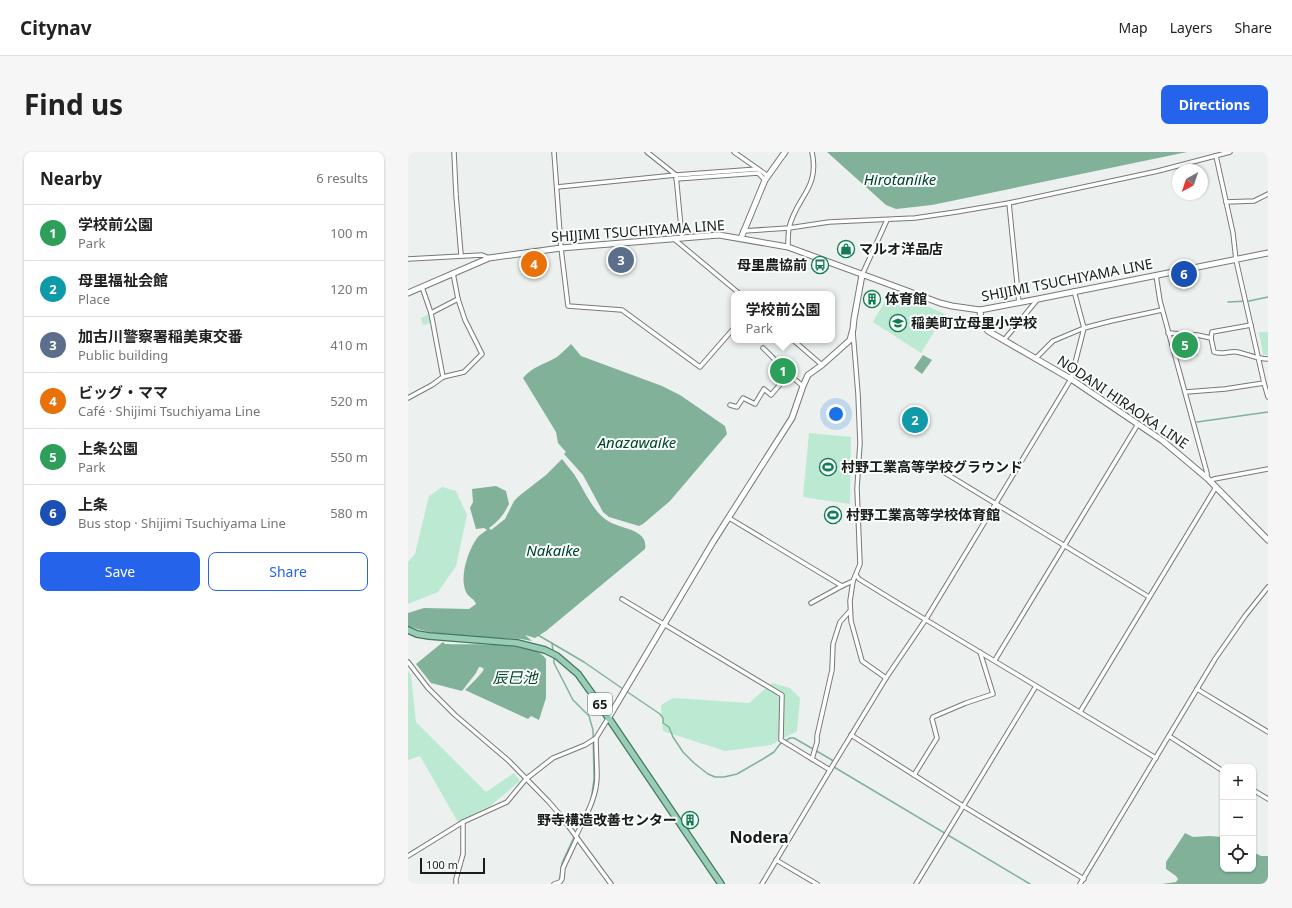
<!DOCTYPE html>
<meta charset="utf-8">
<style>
body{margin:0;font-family:"Noto Sans","Noto Sans JP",sans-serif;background:#f6f6f6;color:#222}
.controls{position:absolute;right:12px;bottom:12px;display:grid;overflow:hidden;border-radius:8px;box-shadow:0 1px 3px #0004}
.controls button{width:36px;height:36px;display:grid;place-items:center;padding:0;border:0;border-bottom:1px solid #e0e0e0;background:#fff;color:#222;font:20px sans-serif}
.compass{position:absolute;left:764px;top:12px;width:36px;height:36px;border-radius:50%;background:#fff;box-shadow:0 1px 3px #0004;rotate:220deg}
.scale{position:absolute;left:12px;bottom:10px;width:65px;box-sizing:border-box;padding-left:4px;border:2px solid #1a1c1b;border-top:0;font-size:11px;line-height:14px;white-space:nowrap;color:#1a1c1b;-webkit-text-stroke:3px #f9fdfb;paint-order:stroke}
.you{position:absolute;left:428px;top:262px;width:14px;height:14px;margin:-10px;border:3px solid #fff;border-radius:50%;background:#1a73e8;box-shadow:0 0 0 6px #1a73e833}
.badge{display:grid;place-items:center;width:26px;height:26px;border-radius:50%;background:#2563eb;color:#fff;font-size:13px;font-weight:700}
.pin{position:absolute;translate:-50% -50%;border:2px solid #fff;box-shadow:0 1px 4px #0006}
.popup{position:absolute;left:323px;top:139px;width:104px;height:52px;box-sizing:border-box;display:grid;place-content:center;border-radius:8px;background:#fff;filter:drop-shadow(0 1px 3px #0005);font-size:13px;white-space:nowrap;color:#767676}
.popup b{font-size:15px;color:#222}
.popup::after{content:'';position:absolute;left:50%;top:100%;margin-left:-8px;border:8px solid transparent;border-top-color:#fff}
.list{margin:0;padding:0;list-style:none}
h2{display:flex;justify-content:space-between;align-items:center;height:52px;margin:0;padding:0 16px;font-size:17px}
h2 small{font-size:13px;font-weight:400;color:#767676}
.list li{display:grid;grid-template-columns:26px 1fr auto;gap:12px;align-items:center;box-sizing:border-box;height:56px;padding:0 16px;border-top:1px solid #e0e0e0}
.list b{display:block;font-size:15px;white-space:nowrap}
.list p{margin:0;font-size:13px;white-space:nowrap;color:#767676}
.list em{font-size:13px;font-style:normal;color:#767676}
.actions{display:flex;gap:8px;padding:12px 16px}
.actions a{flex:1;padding:9px 0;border:1px solid #2563eb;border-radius:8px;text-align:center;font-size:14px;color:#2563eb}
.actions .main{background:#2563eb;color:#fff}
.icon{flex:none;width:22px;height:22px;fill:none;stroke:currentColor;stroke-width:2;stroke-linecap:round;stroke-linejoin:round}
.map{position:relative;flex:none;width:860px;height:732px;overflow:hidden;border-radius:8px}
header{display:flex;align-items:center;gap:24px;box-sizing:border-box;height:56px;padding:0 20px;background:#fff;border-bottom:1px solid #e0e0e0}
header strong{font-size:19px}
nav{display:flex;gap:22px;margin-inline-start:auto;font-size:14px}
.intro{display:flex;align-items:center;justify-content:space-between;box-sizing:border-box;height:96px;padding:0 24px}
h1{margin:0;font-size:28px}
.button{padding:10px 18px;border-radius:8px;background:#2563eb;color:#fff;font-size:14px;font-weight:700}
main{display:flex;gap:24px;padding:0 24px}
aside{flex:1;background:#fff;border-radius:8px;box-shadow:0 1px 3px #0004}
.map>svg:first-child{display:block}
</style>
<header>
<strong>Citynav</strong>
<nav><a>Map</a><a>Layers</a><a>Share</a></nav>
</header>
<div class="intro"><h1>Find us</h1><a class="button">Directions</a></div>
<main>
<aside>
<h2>Nearby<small>6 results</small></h2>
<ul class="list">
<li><span class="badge" style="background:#2e9e5b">1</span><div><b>学校前公園</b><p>Park</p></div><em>100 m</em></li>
<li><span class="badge" style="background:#0f9aa8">2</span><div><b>母里福祉会館</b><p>Place</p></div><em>120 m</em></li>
<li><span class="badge" style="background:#5c6f8a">3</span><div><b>加古川警察署稲美東交番</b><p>Public building</p></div><em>410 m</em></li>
<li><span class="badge" style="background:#e8710a">4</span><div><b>ビッグ・ママ</b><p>Café · Shijimi Tsuchiyama Line</p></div><em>520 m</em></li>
<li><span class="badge" style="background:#2e9e5b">5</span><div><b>上条公園</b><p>Park</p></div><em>550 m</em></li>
<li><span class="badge" style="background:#1a4fb4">6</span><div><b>上条</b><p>Bus stop · Shijimi Tsuchiyama Line</p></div><em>580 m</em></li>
</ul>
<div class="actions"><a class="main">Save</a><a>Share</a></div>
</aside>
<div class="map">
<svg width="860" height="732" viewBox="0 0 860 732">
<rect width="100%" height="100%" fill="#ecf0ee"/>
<g fill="#bce9d1">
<path d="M 482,140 L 494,146 L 495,143 L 537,162 L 513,201 L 465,170 Z"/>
<path d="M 23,161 L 25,170 L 15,173 L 13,166 Z"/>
<path d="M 851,180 L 860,180 L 860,203 L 855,203 Z"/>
<path d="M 760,181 L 789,183 L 790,204 L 767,206 Z"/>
<path d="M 401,281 L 443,285 L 442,352 L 395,345 Z"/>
<path d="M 34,335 L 48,339 L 59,363 L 48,414 L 30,440 L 0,452 L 0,410 L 7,402 L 21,344 Z"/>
<path d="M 0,519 L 3,523 L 8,570 L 78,640 L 106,621 L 112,629 L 81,655 L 50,670 L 12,604 L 0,608 Z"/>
<path d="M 364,531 L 382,536 L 392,546 L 389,579 L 363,593 L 317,599 L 255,579 L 253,553 L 265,546 L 341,551 Z"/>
</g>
<g fill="#81b299">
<path d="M 419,0 L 779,0 L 524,53 L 488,57 L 478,53 Z"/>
<path d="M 163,192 L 173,204 L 254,234 L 272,243 L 317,274 L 319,282 L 262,349 L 235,372 L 231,374 L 201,365 L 195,360 L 175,323 L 156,302 L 158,300 L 150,291 L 148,280 L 115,226 C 124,215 137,212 149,205 C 154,201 159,196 163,192 Z"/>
<path d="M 515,203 L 524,208 L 514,222 L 506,216 Z"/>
<path d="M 154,307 C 158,312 162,317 166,322 C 175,336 185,360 200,369 C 212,377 241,377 237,397 L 138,479 L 127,486 L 117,483 L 124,489 L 113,487 C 75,485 36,487 0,474 L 0,461 L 16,456 L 61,457 L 68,452 C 66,446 60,445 58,440 C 51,425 60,399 69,386 C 71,383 75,381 79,378 L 76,376 L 68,377 L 62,356 L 65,350 L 64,337 L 88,334 L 98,339 L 101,352 C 96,362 91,369 81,376 L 83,378 L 97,367 L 106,349 L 111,344 L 138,323 Z"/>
<path d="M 35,490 L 37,492 C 59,493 127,489 138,507 L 138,546 L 131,568 L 123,564 L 120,567 L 57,538 C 62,533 73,523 76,517 L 73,515 L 71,515 L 68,521 L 54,539 L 23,531 L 8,512 Z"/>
<path d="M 777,681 L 785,685 L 801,684 L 815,685 L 815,717 L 845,717 L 845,700 L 853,704 L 860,704 L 860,732 L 754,732 L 768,730 L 770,727 L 768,724 L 758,717 L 758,710 Z"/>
</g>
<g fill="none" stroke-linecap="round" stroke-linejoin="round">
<g stroke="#81b299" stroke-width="1.5">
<path d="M 820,150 L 841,149 L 860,145"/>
<path d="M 789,270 L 860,260"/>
<path d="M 130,483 L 176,510 L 215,537"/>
<path d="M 144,491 L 145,499"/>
<path d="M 146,505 L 146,511 L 165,548 L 181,564 L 185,578 L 186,627 L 183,649"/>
<path d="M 218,539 L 252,562 L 255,566 L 255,571 L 261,575 L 265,585 L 275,600 L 286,611 L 300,622 L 307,625 L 316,625 L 329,622 L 355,607 L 366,600 L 372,592 L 382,586 L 386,586 L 424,608 L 426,615 L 622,732"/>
<path d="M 168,680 L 179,658"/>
<path d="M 152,726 L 154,711 L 167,683"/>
</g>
<g stroke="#767977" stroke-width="5.5">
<g id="street">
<path d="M 46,0 L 48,43 L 53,103"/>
<path d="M 146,0 L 153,96 L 160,154 L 214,158 L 292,215 L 326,176"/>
<path d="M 239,0 L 268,23 L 274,86"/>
<path d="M 326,0 L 360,24"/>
<path d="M 808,4 L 825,81 L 828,108 L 856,231 L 860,245"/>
<path d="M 268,27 L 350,21 L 357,28"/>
<path d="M 149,35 L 268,23 L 350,17"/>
<path d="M 818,50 L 846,49 L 860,42"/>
<path d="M 601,51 L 611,151"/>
<path d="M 335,79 L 381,76 L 421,70 L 507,66 L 548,60 L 601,51 L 750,19 L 822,0"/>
<path d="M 266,87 L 332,142"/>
<path d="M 380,95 C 380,89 380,82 381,76 C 388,45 412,37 404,0"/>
<path d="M 0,107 L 74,103 L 81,106"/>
<path d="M 454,123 L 479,68"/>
<path d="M 748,123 L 752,149 L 799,321 L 799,326"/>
<path d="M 14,135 L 23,161 L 35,225"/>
<path d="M 23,161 L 50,147 L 45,121"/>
<path d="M 445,180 L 450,242 L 452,291 L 449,336 L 452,412 L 445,429 L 442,449 L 443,469 L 454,509 L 478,526"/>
<path d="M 760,181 L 789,183 L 803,186 L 806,200 C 814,203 821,199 829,200 C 840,202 848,207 860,207"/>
<path d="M 803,186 L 804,180 L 843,173"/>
<path d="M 385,188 L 414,213"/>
<path d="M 596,188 L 630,147"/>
<path d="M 355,196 C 369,209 380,223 395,234"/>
<path d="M 628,206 L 645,189 L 676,176 L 703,169 L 754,158"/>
<path d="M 778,240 L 817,237 L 856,231"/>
<path d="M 0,246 L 24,233 L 35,225 L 56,220 L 74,202 L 57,168 L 50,147"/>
<path d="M 322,253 L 329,255 L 335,246 L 347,252 L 356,237 L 363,243 L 380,223"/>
<path d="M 519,310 L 741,445"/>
<path d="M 802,329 L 806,327 L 860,317"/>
<path d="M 321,366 L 434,434 L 445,429"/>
<path d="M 448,423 L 451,427 L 485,448 L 748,606"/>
<path d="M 214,447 L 374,543 L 373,588 L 422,618"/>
<path d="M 403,451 L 434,434"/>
<path d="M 587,508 L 730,272"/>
<path d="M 0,510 L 20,536 L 47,563 L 101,609 L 141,650 L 153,664 L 203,732"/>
<path d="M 789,537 L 860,580"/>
<path d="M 672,560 L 808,335"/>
<path d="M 443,583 L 555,654 L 676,727"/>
<path d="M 761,584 L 815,619"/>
<path d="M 404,607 L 409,590 L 409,584 L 424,518 L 425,492 L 432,470 L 442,459"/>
<path d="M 506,623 L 529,586 L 524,567 L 525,565 L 558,551 L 585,542 L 572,500"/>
<path d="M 845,638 L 860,647"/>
<path d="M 168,684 C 177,665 189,646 189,624 C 189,612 188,599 188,586"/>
<path d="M 0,704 L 55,670 L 99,650 L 118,627 L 145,606 L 177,593 L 188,586 L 201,565"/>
<path d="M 368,708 L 409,732"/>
<path d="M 48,732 L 48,727 L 55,702 L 55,670"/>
<path d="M 146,732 L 152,730 L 154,727 L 155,716 L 169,686"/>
<path d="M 354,732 L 422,618 L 478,526 L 518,467 L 663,227 L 676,176 L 666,139"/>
<path d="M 508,732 L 628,534"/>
<path d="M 672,732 L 807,507 L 837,464 L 860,435"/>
</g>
</g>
<g stroke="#767977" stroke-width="7">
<g id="secondary">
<path d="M 333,86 L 357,28 L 377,0"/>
<path d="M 0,141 L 81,106 L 153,96 L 311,83 L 380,95 L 532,151 L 544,154 L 572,158 L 630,147 L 860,101"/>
<path d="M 572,158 L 573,169 L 580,179 L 663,227 L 755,289 L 799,326 L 860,388"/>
<path d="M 201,565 L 305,390 L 384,266 L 395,234 L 400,223 L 414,213 L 442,188 L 445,177 L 446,167 L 454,123"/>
</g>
</g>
<g stroke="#41795f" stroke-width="8">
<path id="primary" d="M 0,478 L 9,482 L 21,484 L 109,491 L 137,498 L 149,504 L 170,522 L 185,543 L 313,732"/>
</g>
<use href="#street" stroke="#fff" stroke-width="3.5"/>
<use href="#secondary" stroke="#fff" stroke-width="5"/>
<use href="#primary" stroke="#9acdb5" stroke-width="5.5"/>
</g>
<defs>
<g id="shop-ring" transform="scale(0.9)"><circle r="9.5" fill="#f9fdfb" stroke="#137b54" stroke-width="1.5"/><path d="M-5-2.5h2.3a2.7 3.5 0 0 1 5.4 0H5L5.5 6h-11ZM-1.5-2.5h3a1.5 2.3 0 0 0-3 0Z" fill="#137b54"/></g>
<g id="bus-ring" transform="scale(0.9)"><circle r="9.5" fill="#f9fdfb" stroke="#137b54" stroke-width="1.5"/><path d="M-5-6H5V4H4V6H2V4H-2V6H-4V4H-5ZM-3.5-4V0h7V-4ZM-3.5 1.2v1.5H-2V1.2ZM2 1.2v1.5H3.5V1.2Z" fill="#137b54"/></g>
<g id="building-ring" transform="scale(0.9)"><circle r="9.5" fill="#f9fdfb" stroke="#137b54" stroke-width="1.5"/><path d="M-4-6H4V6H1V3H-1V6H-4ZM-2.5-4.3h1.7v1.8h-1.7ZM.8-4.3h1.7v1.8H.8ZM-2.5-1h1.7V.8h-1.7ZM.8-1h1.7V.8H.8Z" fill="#137b54"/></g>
<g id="school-ring" transform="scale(0.9)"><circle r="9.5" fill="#f9fdfb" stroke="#137b54" stroke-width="1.5"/><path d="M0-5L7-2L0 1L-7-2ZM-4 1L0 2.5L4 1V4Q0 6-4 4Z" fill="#137b54"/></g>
<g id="stadium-ring" transform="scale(0.9)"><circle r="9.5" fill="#f9fdfb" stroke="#137b54" stroke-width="1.5"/><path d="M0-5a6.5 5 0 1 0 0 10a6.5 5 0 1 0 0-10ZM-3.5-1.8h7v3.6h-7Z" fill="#137b54"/></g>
</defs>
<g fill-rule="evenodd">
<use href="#shop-ring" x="438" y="97"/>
<use href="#bus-ring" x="412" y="113"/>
<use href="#building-ring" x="464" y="147"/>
<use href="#school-ring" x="490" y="171"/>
<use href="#stadium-ring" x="420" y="315"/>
<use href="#stadium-ring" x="425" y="363"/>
<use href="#building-ring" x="282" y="668"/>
</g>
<g text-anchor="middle" stroke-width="4" stroke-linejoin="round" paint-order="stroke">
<rect fill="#f9fdfb" stroke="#5d605e" stroke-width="1" x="180" y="541" width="24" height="22" rx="3"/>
<g font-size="13" font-weight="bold" fill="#1a1c1b">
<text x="192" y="557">65</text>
</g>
<g font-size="14" fill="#1a1c1b" stroke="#f9fdfb">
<text transform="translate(230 79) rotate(-4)" y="5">SHIJIMI TSUCHIYAMA LINE</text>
<text transform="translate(659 128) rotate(-11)" y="5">SHIJIMI TSUCHIYAMA LINE</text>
<text transform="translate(715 250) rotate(34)" y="5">NODANI HIRAOKA LINE</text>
</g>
<g font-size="14" font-weight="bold" fill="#1a1c1b" stroke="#f9fdfb" text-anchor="start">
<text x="451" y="102">マルオ洋品店</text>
<text x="399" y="118" text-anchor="end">母里農協前</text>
<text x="477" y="152">体育館</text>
<text x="503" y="176">稲美町立母里小学校</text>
<text x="433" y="320">村野工業高等学校グラウンド</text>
<text x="438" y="368">村野工業高等学校体育館</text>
<text x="269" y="673" text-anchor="end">野寺構造改善センター</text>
</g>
<g font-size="15" font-style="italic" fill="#00432b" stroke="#f9fdfb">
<text x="492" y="33">Hirotaniike</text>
<text x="229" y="296">Anazawaike</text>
<text x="145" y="404">Nakaike</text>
<text x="107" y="531">辰巳池</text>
</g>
<g font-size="16" font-weight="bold" fill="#1a1c1b" stroke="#f9fdfb">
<text x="351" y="691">Nodera</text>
</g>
</g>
</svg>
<div class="controls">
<button>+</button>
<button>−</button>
<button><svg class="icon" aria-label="locate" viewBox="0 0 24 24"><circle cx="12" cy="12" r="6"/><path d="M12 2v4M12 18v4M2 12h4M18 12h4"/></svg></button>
</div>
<svg class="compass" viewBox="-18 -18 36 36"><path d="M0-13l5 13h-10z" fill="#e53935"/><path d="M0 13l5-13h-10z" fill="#767676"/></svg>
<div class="scale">100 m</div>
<div class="you"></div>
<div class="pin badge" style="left:375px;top:219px;background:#2e9e5b">1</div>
<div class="popup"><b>学校前公園</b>Park</div>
<div class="pin badge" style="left:507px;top:268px;background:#0f9aa8">2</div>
<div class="pin badge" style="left:213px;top:108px;background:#5c6f8a">3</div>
<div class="pin badge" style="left:126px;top:112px;background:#e8710a">4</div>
<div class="pin badge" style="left:777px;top:193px;background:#2e9e5b">5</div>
<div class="pin badge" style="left:776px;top:122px;background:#1a4fb4">6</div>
</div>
</main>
